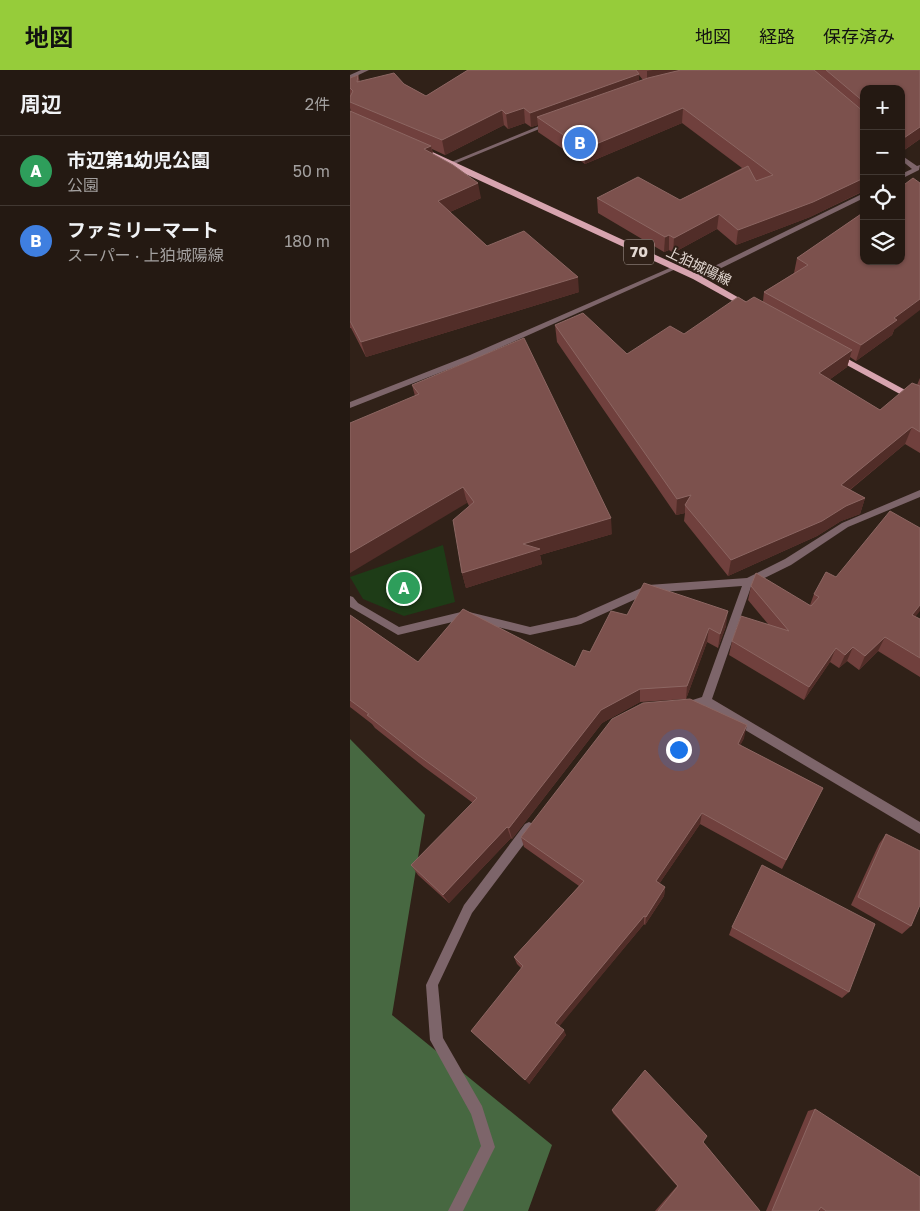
<!DOCTYPE html>
<html lang="ja">
<meta charset="utf-8">
<style>
body{margin:0;font-family:"Golos Text","Noto Sans JP",sans-serif;background:#302620;color:#f1f3f6}
.controls{position:absolute;right:15px;top:15px;display:grid;overflow:hidden;border-radius:10px;box-shadow:0 1px 4px #0004}
.controls button{width:45px;height:45px;display:grid;place-items:center;padding:0;border:0;border-bottom:1px solid #413832;background:#241912;color:#f1f3f6;font:25px sans-serif}
.you{position:absolute;left:328px;top:679px;width:18px;height:18px;margin:-12px;border:4px solid #fff;border-radius:50%;background:#1a73e8;box-shadow:0 0 0 8px #1a73e833}
.badge{display:grid;place-items:center;width:32px;height:32px;border-radius:50%;background:#96cc3a;color:#fff;font-size:16px;font-weight:700}
.pin{position:absolute;translate:-50% -50%;border:2px solid #fff;box-shadow:0 1px 5px #0006}
.list{margin:0;padding:0;list-style:none}
h2{display:flex;justify-content:space-between;align-items:center;height:65px;margin:0;padding:0 20px;font-size:21px}
h2 small{font-size:16px;font-weight:400;color:#a3a09f}
.list li{display:grid;grid-template-columns:32px 1fr auto;gap:15px;align-items:center;box-sizing:border-box;height:70px;padding:0 20px;border-top:1px solid #413832}
.list b{display:block;font-size:19px;white-space:nowrap}
.list p{margin:0;font-size:16px;white-space:nowrap;color:#a3a09f}
.list em{font-size:16px;font-style:normal;color:#a3a09f}
.icon{flex:none;width:28px;height:28px;fill:none;stroke:currentColor;stroke-width:2;stroke-linecap:round;stroke-linejoin:round}
.map{position:relative;flex:none;width:570px;height:1141px;overflow:hidden}
header{display:flex;align-items:center;gap:30px;box-sizing:border-box;height:70px;padding:0 25px;background:#96cc3a;color:#111}
header strong{font-size:24px}
nav{display:flex;gap:28px;margin-inline-start:auto;font-size:18px}
main{display:flex}
aside{flex:1;background:#241912}
.map>svg:first-child{display:block}
</style>
<header>
<strong>地図</strong>
<nav><a>地図</a><a>経路</a><a>保存済み</a></nav>
</header>
<main>
<aside>
<h2>周辺<small>2件</small></h2>
<ul class="list">
<li><span class="badge" style="background:#2e9e5b">A</span><div><b>市辺第1幼児公園</b><p>公園</p></div><em>50 m</em></li>
<li><span class="badge" style="background:#3f7fe0">B</span><div><b>ファミリーマート</b><p>スーパー · 上狛城陽線</p></div><em>180 m</em></li>
</ul>
</aside>
<div class="map">
<svg width="570" height="1141" viewBox="0 0 570 1141">
<rect width="100%" height="100%" fill="#302118"/>
<path fill="#1e3c17" d="M 93,475 L 105,532 L 54,546 L 13,529 L 0,507 Z"/>
<path fill="#476841" d="M 0,669 L 75,745 L 42,945 L 202,1075 L 178,1141 L 0,1141 Z"/>
<g fill="none" stroke-linecap="round" stroke-linejoin="round">
<g fill="#7d656a" fill-rule="evenodd">
<path d="M 11,0 L 19,0 L 0,9 L 0,5 Z"/>
<path d="M 199,52 L 204,53 L 104,94 L 99,93 Z"/>
<path d="M 551,85 L 567,96 L 570,95 L 569,100 L 551,109 L 551,104 L 562,99 L 551,90 Z"/>
<path d="M 514,123 L 514,128 L 349,209 L 342,207 Z"/>
<path d="M 322,197 L 328,198 L 125,289 L 0,338 L 0,332 L 120,285 Z"/>
<path d="M 570,420 L 570,427 L 498,457 L 441,495 L 402,514 L 362,629 L 570,752 L 570,764 L 355,636 L 337,641 L 333,639 L 332,636 L 333,633 L 352,627 L 392,516 L 299,523 L 231,554 L 180,565 L 115,549 L 48,565 L 0,537 L 0,526 L 3,527 L 8,533 L 49,557 L 115,541 L 180,557 L 226,547 L 298,515 L 397,508 L 435,489 L 492,453 Z"/>
<path d="M 179,752 L 183,754 L 185,758 L 183,762 L 122,843 L 88,915 L 93,968 L 132,1036 L 145,1077 L 113,1141 L 98,1141 L 131,1076 L 121,1044 L 80,970 L 76,915 L 114,835 L 175,754 Z"/>
</g>
<g fill="#d7a4af" fill-rule="evenodd">
<path d="M 70,79 L 76,79 L 349,205 L 405,237 L 400,240 L 397,239 L 343,209 L 70,83 Z"/>
<path d="M 485,282 L 570,328 L 570,335 L 482,287 L 482,283 Z"/>
</g>
</g>
<g fill="#70403d" fill-rule="evenodd">
<path d="M 118,0 L 570,0 L 570,69 L 553,81 L 554,81 L 551,92 L 551,19 L 514,19 L 514,121 L 460,147 L 386,175 L 367,159 L 323,183 L 319,180 L 314,182 L 248,143 L 247,128 L 330,130 L 392,98 L 332,53 L 235,94 L 188,62 L 188,55 L 181,57 L 175,53 L 158,59 L 154,55 L 95,85 L 82,79 L 83,84 L 131,128 L 100,142 L 137,176 L 229,222 L 16,287 L 1,258 L 0,258 L 0,41 L 1,42 L 0,38 L 0,8 L 8,5 L 10,12 L 54,14 L 76,26 ZM 289,5 L 293,10 L 289,11 Z"/>
<path d="M 514,142 L 544,260 L 542,265 L 506,291 L 500,287 L 497,297 L 479,310 L 530,340 L 567,315 L 570,308 L 570,383 L 555,374 L 500,420 L 515,428 L 510,444 L 491,451 L 467,466 L 378,506 L 334,451 L 335,443 L 326,445 L 207,272 L 205,255 L 277,284 L 334,264 L 396,232 L 413,231 L 414,222 L 444,203 L 447,188 Z"/>
<path d="M 62,315 L 262,464 L 190,485 L 192,494 L 116,518 L 112,503 L 119,436 L 65,326 Z"/>
<path d="M 401,516 L 460,535 L 464,524 L 565,547 L 570,549 L 570,607 L 528,581 L 509,600 L 497,591 L 489,598 L 480,592 L 454,630 L 379,585 L 382,571 L 418,554 L 398,530 Z"/>
<path d="M 0,545 L 68,592 L 225,597 L 277,545 L 376,556 L 368,578 L 357,572 L 336,629 L 290,632 L 252,653 L 162,769 L 161,768 L 99,833 L 68,805 L 61,795 L 123,733 L 74,697 L 25,658 L 22,654 L 0,637 Z"/>
<path d="M 394,668 L 390,675 L 473,718 L 432,799 L 350,754 L 309,814 L 315,817 L 314,826 L 295,855 L 294,854 L 209,956 L 216,965 L 179,1014 L 171,898 L 167,894 L 164,887 L 229,816 L 174,777 L 171,767 Z"/>
<path d="M 536,764 L 561,856 L 552,864 L 501,835 L 529,774 Z"/>
<path d="M 382,857 L 499,922 L 492,928 L 379,865 Z"/>
<path d="M 465,1039 L 570,1141 L 470,1141 L 469,1140 L 468,1141 L 416,1141 L 458,1041 Z"/>
<path d="M 262,1040 L 353,1072 L 410,1141 L 305,1141 L 327,1116 L 263,1043 Z"/>
</g>
<g fill="#512d28">
<path d="M 303,0 L 361,0 L 297,16 L 297,1 Z"/>
<path d="M 289,4 L 289,18 L 187,47 L 188,55 L 181,57 L 180,43 Z"/>
<path d="M 174,38 L 175,53 L 158,59 L 156,44 Z"/>
<path d="M 333,38 L 332,53 L 235,94 L 234,79 Z"/>
<path d="M 152,40 L 154,55 L 95,85 L 92,70 Z"/>
<path d="M 570,57 L 570,69 L 551,82 L 551,70 Z"/>
<path d="M 81,76 L 84,90 L 74,79 Z"/>
<path d="M 554,81 L 551,92 L 551,82 Z"/>
<path d="M 514,108 L 513,121 L 460,147 L 386,175 L 388,160 Z"/>
<path d="M 128,113 L 131,128 L 91,146 L 88,131 Z"/>
<path d="M 369,144 L 367,159 L 323,183 L 324,168 Z"/>
<path d="M 319,165 L 319,180 L 314,182 L 315,167 Z"/>
<path d="M 228,207 L 229,222 L 16,287 L 11,272 Z"/>
<path d="M 570,229 L 570,240 L 544,260 L 542,265 L 506,291 L 511,275 L 544,248 Z"/>
<path d="M 502,280 L 497,297 L 465,320 L 469,303 Z"/>
<path d="M 562,357 L 555,374 L 486,431 L 491,415 Z"/>
<path d="M 113,417 L 117,433 L 0,503 L 0,483 Z"/>
<path d="M 341,425 L 335,435 L 335,443 L 326,445 L 327,429 Z"/>
<path d="M 515,428 L 510,444 L 491,451 L 467,466 L 378,506 L 381,490 L 496,436 Z"/>
<path d="M 261,448 L 262,464 L 190,485 L 192,494 L 116,518 L 112,503 L 173,474 Z"/>
<path d="M 570,535 L 570,541 L 555,560 L 562,545 Z"/>
<path d="M 378,541 L 376,556 L 368,578 L 370,564 Z"/>
<path d="M 359,558 L 357,572 L 336,629 L 337,616 Z"/>
<path d="M 535,567 L 528,581 L 509,600 L 515,586 Z"/>
<path d="M 503,577 L 497,591 L 489,598 L 495,585 Z"/>
<path d="M 486,578 L 480,592 L 454,630 L 459,617 Z"/>
<path d="M 290,619 L 290,632 L 252,653 L 162,769 L 159,758 L 251,640 Z"/>
<path d="M 397,655 L 394,668 L 385,686 L 388,674 Z"/>
<path d="M 352,743 L 350,754 L 305,820 L 306,811 Z"/>
<path d="M 157,757 L 161,768 L 99,833 L 93,825 Z"/>
<path d="M 315,817 L 314,826 L 295,855 L 296,847 Z"/>
<path d="M 294,846 L 294,854 L 208,958 L 205,953 Z"/>
<path d="M 214,960 L 216,965 L 179,1014 L 175,1010 Z"/>
</g>
<g fill="#7c514d" stroke="#8c6662">
<path d="M 118,0 L 286,0 L 289,4 L 180,43 L 174,38 L 156,44 L 152,40 L 92,70 L 0,32 L 0,27 L 3,21 L 0,18 L 0,8 L 8,5 L 7,12 L 44,3 L 54,14 L 76,26 Z"/>
<path d="M 331,0 L 464,0 L 514,42 L 514,108 L 463,132 L 388,160 L 369,144 L 324,168 L 319,165 L 315,167 L 247,128 L 288,107 L 330,130 L 398,96 L 406,111 L 423,105 L 333,38 L 234,79 L 187,47 L 298,8 Z"/>
<path d="M 476,0 L 570,0 L 570,57 L 551,70 L 551,19 L 514,19 L 514,32 Z"/>
<path d="M 0,41 L 81,76 L 74,79 L 103,95 L 128,113 L 88,131 L 137,176 L 174,161 L 228,207 L 11,272 L 0,251 Z"/>
<path d="M 563,108 L 570,113 L 570,229 L 544,248 L 547,250 L 511,275 L 414,222 L 458,195 L 447,188 L 514,142 L 514,191 L 551,191 L 551,117 Z"/>
<path d="M 388,227 L 396,232 L 404,227 L 502,280 L 469,303 L 530,340 L 562,313 L 570,316 L 570,362 L 562,357 L 491,415 L 515,428 L 496,436 L 472,451 L 381,490 L 335,435 L 341,425 L 327,429 L 205,255 L 233,243 L 277,284 L 320,256 L 334,264 Z"/>
<path d="M 174,268 L 261,448 L 173,474 L 190,479 L 112,503 L 103,450 L 124,432 L 113,417 L 0,483 L 0,353 L 69,324 L 62,315 Z"/>
<path d="M 540,441 L 570,458 L 570,535 L 562,545 L 570,549 L 570,588 L 535,567 L 515,586 L 503,577 L 495,585 L 486,578 L 459,617 L 382,571 L 391,546 L 439,561 L 401,516 L 406,503 L 461,536 L 469,527 L 464,524 L 476,502 L 486,507 Z"/>
<path d="M 294,513 L 378,541 L 370,564 L 359,558 L 337,616 L 290,619 L 251,640 L 159,758 L 157,757 L 93,825 L 61,795 L 127,728 L 68,685 L 17,645 L 19,644 L 0,630 L 0,545 L 68,592 L 113,539 L 225,597 L 233,580 L 240,582 L 261,541 L 277,545 Z"/>
<path d="M 340,629 L 397,655 L 388,674 L 473,718 L 436,790 L 352,743 L 306,811 L 315,817 L 296,847 L 294,846 L 205,953 L 214,960 L 175,1010 L 121,961 L 173,896 L 164,887 L 234,811 L 171,767 L 262,649 L 293,633 Z"/>
<path d="M 536,764 L 570,781 L 570,835 L 561,856 L 508,827 Z"/>
<path d="M 412,795 L 525,854 L 499,922 L 382,857 Z"/>
<path d="M 295,1000 L 357,1066 L 353,1072 L 410,1141 L 308,1141 L 328,1116 L 262,1040 Z"/>
<path d="M 465,1039 L 570,1107 L 570,1141 L 476,1141 L 471,1137 L 468,1141 L 422,1141 Z"/>
</g>
<g text-anchor="middle" stroke-width="4" stroke-linejoin="round" paint-order="stroke">
<g font-size="14" fill="#e3d8d2" stroke="#302118">
<text transform="translate(349 196) rotate(26)" y="5">上狛城陽線</text>
</g>
<rect fill="#302118" stroke="#ada19a" stroke-width="1" x="274" y="169.5" width="30" height="25" rx="4"/>
<g font-size="15" font-weight="bold" fill="#e3d8d2">
<text x="289" y="187">70</text>
</g>
</g>
</svg>
<div class="controls">
<button>+</button>
<button>−</button>
<button><svg class="icon" aria-label="locate" viewBox="0 0 24 24"><circle cx="12" cy="12" r="6"/><path d="M12 2v4M12 18v4M2 12h4M18 12h4"/></svg></button>
<button><svg class="icon" aria-label="layers" viewBox="0 0 24 24"><path d="M12 4l9 5-9 5-9-5zM3 14l9 5 9-5"/></svg></button>
</div>
<div class="you"></div>
<div class="pin badge" style="left:54px;top:518px;background:#2e9e5b">A</div>
<div class="pin badge" style="left:230px;top:73px;background:#3f7fe0">B</div>
</div>
</main>
